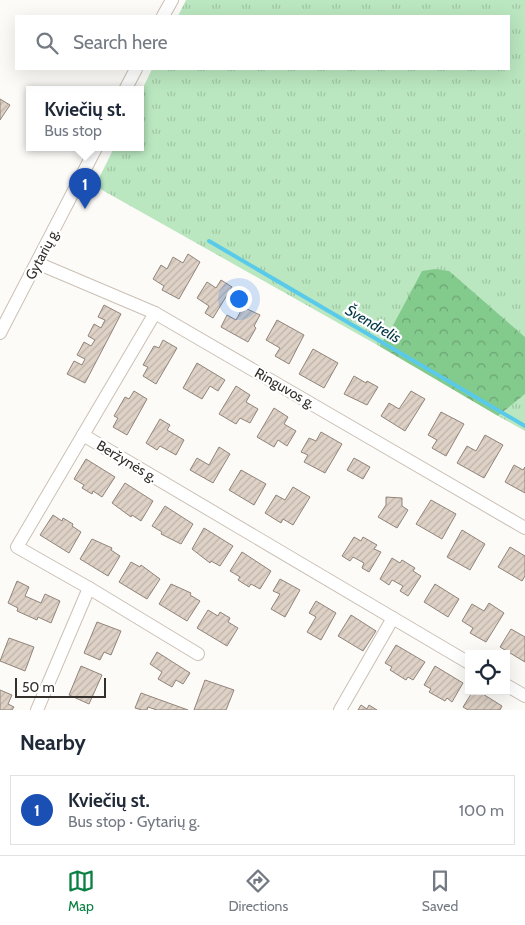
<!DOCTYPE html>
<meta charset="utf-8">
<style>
body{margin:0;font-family:Cabin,sans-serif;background:#f2f2f3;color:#1f2937}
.controls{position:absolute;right:15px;bottom:15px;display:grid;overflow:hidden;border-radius:0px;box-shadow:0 5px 20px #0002}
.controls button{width:45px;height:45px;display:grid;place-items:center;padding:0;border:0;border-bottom:1px solid #e0e1e3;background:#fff;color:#1f2937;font:25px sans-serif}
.scale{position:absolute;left:15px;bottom:12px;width:91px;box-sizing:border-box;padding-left:5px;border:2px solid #342f2b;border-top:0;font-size:14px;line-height:18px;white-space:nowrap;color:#342f2b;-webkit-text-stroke:4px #fff;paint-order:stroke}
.you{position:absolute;left:238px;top:298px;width:18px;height:18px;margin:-12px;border:4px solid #fff;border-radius:50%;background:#1a73e8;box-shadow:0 0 0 8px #1a73e833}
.badge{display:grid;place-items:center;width:32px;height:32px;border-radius:50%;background:#0b8043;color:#fff;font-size:16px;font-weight:700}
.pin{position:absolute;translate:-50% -41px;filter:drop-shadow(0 1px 2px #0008)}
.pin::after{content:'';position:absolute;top:26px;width:18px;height:15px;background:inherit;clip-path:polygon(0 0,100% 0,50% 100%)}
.popup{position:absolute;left:26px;top:86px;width:118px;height:65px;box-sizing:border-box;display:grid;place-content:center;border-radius:0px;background:#fff;filter:drop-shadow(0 1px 4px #0005);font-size:16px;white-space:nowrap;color:#747a83}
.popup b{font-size:19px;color:#1f2937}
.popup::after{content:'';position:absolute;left:50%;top:100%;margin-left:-10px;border:10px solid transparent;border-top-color:#fff}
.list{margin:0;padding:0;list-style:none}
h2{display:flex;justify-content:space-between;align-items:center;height:65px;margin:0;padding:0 20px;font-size:21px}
h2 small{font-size:16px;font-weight:400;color:#747a83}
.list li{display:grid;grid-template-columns:32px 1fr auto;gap:15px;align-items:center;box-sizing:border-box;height:70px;margin:0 10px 10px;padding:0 10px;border:1px solid #e0e1e3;border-radius:0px}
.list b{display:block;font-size:19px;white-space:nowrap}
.list p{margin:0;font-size:16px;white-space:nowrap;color:#747a83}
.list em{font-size:16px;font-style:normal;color:#747a83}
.icon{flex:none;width:28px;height:28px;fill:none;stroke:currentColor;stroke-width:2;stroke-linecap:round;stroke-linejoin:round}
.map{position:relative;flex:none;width:525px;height:710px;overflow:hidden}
.search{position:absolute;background:#fff;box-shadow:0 5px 20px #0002;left:15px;right:15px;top:15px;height:55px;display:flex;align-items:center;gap:12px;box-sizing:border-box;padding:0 18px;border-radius:0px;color:#747a83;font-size:19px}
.sheet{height:145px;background:#fff}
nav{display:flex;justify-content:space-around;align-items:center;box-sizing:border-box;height:70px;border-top:1px solid #e0e1e3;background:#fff;font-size:14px;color:#747a83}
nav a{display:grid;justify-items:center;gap:2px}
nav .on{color:#0b8043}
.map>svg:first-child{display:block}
</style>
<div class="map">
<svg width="525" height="710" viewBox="0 0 525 710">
<defs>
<pattern id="grass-tufts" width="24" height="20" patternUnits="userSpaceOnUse" patternTransform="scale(1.25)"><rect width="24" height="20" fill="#bae7bf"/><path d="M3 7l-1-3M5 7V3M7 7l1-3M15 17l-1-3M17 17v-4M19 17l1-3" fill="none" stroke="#a0c6a4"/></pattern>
<pattern id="forest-crowns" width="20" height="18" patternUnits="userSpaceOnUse" patternTransform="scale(1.25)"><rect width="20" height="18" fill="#83ca8d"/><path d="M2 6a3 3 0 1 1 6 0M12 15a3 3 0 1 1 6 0" fill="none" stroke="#6ca473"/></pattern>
<pattern id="building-hatch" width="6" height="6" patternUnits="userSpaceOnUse" patternTransform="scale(1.25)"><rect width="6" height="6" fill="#ded1c6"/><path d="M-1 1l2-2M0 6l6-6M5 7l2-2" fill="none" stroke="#bfb4aa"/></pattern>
</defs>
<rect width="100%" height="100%" fill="#fdfbf8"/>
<g fill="url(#grass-tufts)">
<path d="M 186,0 L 525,0 L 525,337 L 472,292 L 390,331 L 379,346 L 95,186 L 114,148 L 140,148 L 140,94 L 152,69 L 509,69 L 509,16 L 178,16 Z"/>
<path d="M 525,394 L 525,431 L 498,416 L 517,399 Z"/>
</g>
<path fill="url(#forest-crowns)" d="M 435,269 L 449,271 L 525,337 L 525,394 L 498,416 L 379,346 L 390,331 L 422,271 Z"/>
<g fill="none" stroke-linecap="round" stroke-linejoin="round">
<path stroke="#59caea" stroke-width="4" d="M 209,241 L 525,426"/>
</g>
<g fill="url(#building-hatch)" stroke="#90847a">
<path d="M 0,99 L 10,105 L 0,120 Z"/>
<path d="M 188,254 L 200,262 L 179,299 L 162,290 L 164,286 L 153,279 L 161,265 L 167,269 L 173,257 L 183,263 Z"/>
<path d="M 221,280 L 232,287 L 213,318 L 205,313 L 209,306 L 197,298 L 207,282 L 216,288 Z"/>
<path d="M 104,305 L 121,314 L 85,383 L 67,374 L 74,361 L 82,365 L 85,359 L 77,355 L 84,342 L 91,346 L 95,340 L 88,336 L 94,324 L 101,328 L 105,320 L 98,317 Z"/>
<path d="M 243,307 L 260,315 L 254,326 L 256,328 L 248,342 L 221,327 L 227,315 L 236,320 Z"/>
<path d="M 277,320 L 304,335 L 289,364 L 275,356 L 280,348 L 266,340 Z"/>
<path d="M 163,340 L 177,348 L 156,384 L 143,376 L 148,367 L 143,365 L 154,346 L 159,348 Z"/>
<path d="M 313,349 L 338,363 L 324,388 L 299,374 Z"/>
<path d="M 197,363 L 225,380 L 218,391 L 210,386 L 202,399 L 183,388 Z"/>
<path d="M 354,376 L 366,383 L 367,381 L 378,387 L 367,405 L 344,394 Z"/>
<path d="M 236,386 L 250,395 L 246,402 L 258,409 L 250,423 L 240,418 L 236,424 L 219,414 Z"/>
<path d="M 134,391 L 147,399 L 127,435 L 113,427 L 118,418 L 114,416 L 125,397 L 129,399 Z"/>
<path d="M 411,391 L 425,399 L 405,431 L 381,416 L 389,403 L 399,409 Z"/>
<path d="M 274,408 L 288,417 L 284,424 L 296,431 L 287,446 L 278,440 L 274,447 L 257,437 Z"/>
<path d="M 441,412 L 464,424 L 446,456 L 432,448 L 437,440 L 428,435 Z"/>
<path d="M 160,419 L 170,425 L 167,430 L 184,440 L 176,455 L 160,446 L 157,450 L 146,443 Z"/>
<path d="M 321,432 L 342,444 L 325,473 L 304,462 L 308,455 L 301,452 L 309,438 L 316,441 Z"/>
<path d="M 485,435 L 503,445 L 484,478 L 457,463 L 467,446 L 476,451 Z"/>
<path d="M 219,447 L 230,454 L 213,483 L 190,470 L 197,458 L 209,465 Z"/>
<path d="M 354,458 L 370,467 L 363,479 L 347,470 Z"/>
<path d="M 86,459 L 115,477 L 102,497 L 93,491 L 92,494 L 82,488 L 84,485 L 74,479 Z"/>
<path d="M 514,465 L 523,470 L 525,467 L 525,493 L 505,482 Z"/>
<path d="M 241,470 L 266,484 L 254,505 L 229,490 Z"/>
<path d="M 125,483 L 153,501 L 141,521 L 132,515 L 131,517 L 112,503 Z"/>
<path d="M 293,487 L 310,497 L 293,525 L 283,519 L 281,523 L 265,513 L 276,495 L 285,500 Z"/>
<path d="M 386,497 L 402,498 L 402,506 L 408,510 L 397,528 L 378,517 L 386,505 Z"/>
<path d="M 431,500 L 456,514 L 442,539 L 416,524 Z"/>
<path d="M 165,506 L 193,524 L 181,544 L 161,534 L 162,532 L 152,526 Z"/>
<path d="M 53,515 L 62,521 L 63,518 L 73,524 L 72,526 L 81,532 L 69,553 L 40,535 Z"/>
<path d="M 204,528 L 233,546 L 220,566 L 211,561 L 210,563 L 192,549 Z"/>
<path d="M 462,530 L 485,544 L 470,570 L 447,557 Z"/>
<path d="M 354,537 L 361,541 L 363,537 L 377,545 L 374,549 L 381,552 L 369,572 L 362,568 L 364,563 L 353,557 L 350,561 L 342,556 Z"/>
<path d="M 92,539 L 112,548 L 111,550 L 120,556 L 108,576 L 80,559 Z"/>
<path d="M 510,547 L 525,556 L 525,576 L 522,581 L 498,567 Z"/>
<path d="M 242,552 L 271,571 L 260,589 L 251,584 L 249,587 L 238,580 L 240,577 L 230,571 Z"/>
<path d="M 392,558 L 400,563 L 402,560 L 415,568 L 413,571 L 421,576 L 408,596 L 400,591 L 403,586 L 392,580 L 389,585 L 380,579 Z"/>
<path d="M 131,562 L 140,567 L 141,565 L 160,579 L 147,599 L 119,582 Z"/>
<path d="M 280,579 L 300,590 L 285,617 L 271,609 L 280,594 L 273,591 Z"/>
<path d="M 17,581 L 29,587 L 25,596 L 41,603 L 45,594 L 60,601 L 51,623 L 38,617 L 37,620 L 17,611 L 18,608 L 8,603 Z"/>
<path d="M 171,584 L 191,593 L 190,595 L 200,601 L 187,621 L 159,604 Z"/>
<path d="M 435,584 L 459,599 L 448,617 L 424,602 Z"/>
<path d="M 316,601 L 336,613 L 321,640 L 307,632 L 316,617 L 309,613 Z"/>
<path d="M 489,603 L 504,613 L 486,642 L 470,633 L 473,628 L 462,621 L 472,604 L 484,611 Z"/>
<path d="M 208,610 L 218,616 L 220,612 L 230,618 L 228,622 L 238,628 L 227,646 L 197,628 Z"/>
<path d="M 351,615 L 376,631 L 363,651 L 338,636 Z"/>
<path d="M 97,622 L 121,631 L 111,655 L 104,652 L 100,660 L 84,653 Z"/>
<path d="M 511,629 L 525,637 L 525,662 L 500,647 Z"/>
<path d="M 9,638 L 34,647 L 25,671 L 0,661 Z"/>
<path d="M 396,645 L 425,662 L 413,680 L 408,677 L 406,680 L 390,670 L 392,667 L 385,663 Z"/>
<path d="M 157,652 L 190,673 L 183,684 L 176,680 L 172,687 L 158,679 L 162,672 L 150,664 Z"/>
<path d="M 81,666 L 102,675 L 89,704 L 69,695 Z"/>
<path d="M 435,666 L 463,683 L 452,702 L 447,698 L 445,701 L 429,692 L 431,689 L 424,685 Z"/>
<path d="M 205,680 L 234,690 L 226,710 L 194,710 Z"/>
<path d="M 0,690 L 12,695 L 8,704 L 14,707 L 12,710 L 0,710 Z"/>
<path d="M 473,691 L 478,691 L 502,706 L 500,710 L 468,710 L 463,707 Z"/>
<path d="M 141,693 L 188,710 L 157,710 L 148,707 L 147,710 L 142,710 L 135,708 Z"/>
<path d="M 361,705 L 367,709 L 369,705 L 377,710 L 358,710 Z"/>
</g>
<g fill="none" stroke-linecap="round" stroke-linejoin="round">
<g stroke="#cbc0b4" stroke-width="14">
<g id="street">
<path d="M 163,16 L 172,0"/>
<path d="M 125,90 L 136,69"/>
<path d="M 37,263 L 155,313 L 525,528"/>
<path d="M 0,333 L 96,148"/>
<path d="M 83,435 L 155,313"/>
<path d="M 89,588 L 198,654"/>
<path d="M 506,685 L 525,696"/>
<path d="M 37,710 L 89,588 L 17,547 L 83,435 L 469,663"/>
<path d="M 340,710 L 393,618"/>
</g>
</g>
<use href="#street" stroke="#fff" stroke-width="12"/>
</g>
<g text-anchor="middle" stroke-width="4.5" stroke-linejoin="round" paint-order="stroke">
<g font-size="14" fill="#342f2b" stroke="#fff">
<text transform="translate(42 254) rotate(-62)" y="5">Gytarių g.</text>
<text transform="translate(285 388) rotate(30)" y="5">Ringuvos g.</text>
<text transform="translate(127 461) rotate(31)" y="5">Beržynės g.</text>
</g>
<g font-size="15" font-style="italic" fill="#003643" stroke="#fff">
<text transform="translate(373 324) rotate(30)" y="5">Švendrelis</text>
</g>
</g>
</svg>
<div class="controls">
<button><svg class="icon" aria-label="locate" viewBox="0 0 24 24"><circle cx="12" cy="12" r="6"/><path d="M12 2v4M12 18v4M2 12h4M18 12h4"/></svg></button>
</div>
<div class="scale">50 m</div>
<div class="you"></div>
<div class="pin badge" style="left:85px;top:209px;background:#1a4fb4">1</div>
<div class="popup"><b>Kviečių st.</b>Bus stop</div>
<div class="search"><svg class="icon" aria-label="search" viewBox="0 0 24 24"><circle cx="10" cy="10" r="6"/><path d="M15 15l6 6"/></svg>Search here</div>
</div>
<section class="sheet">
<h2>Nearby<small></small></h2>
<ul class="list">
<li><span class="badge" style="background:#1a4fb4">1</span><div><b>Kviečių st.</b><p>Bus stop · Gytarių g.</p></div><em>100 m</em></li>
</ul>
</section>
<nav>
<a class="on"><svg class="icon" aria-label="map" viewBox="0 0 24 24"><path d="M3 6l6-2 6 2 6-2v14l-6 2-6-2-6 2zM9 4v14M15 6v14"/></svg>Map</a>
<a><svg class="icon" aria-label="directions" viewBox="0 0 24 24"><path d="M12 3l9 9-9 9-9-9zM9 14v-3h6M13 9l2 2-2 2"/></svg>Directions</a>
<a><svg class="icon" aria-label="saved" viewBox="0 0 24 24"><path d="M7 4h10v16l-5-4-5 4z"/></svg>Saved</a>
</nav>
